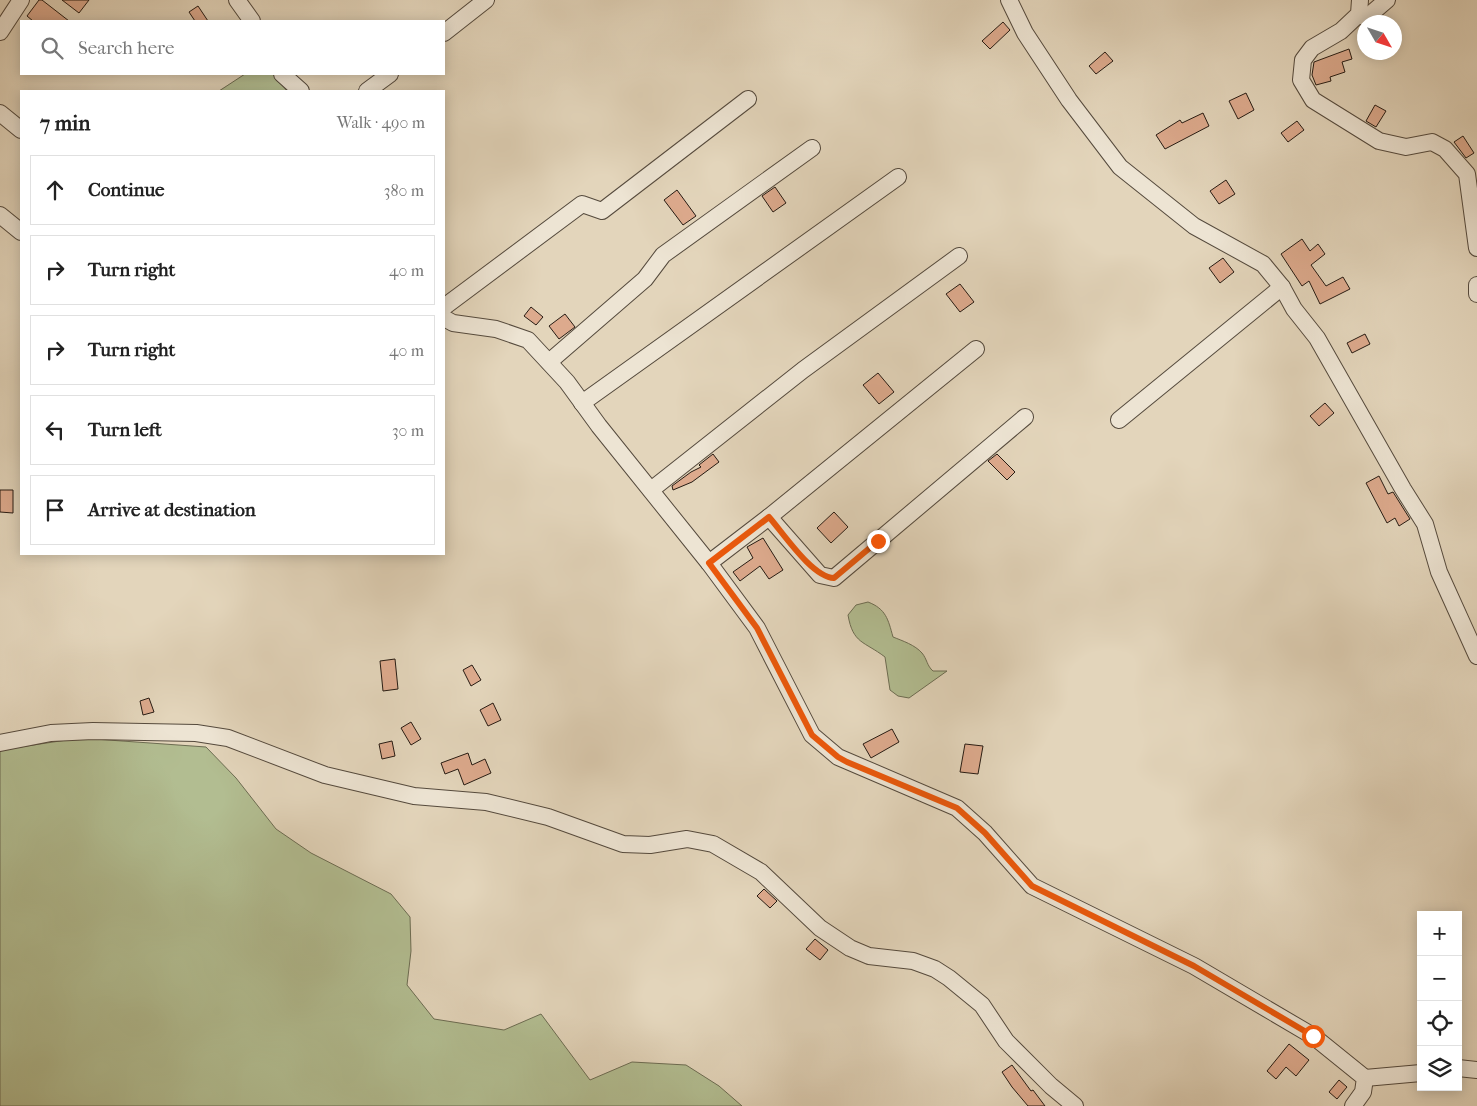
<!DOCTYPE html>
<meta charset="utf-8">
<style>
body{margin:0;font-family:"IM FELL French Canon",serif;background:#f6f6f6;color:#222}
.controls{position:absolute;right:15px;bottom:15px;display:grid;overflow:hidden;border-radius:0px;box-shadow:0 2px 12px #0003}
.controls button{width:45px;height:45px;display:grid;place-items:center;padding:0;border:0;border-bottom:1px solid #e0e0e0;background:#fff;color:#222;font:25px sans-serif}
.compass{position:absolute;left:1357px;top:15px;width:45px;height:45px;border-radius:50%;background:#fff;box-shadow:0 2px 12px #0003;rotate:129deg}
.stop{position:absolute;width:15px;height:15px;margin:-11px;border:4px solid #ea580c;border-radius:50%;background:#fff}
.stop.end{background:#ea580c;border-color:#fff;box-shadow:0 1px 5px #0008}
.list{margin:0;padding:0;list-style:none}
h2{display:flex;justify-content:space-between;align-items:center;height:65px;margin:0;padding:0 20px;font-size:21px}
h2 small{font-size:16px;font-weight:400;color:#767676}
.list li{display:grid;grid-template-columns:32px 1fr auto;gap:15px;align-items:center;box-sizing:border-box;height:70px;margin:0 10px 10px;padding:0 10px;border:1px solid #e0e0e0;border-radius:0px}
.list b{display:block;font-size:19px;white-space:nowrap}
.list em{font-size:16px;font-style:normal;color:#767676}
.icon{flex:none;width:28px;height:28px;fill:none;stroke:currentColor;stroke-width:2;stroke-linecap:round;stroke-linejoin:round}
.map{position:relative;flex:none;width:1477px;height:1106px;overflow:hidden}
.search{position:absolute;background:#fff;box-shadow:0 2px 12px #0003;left:20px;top:20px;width:425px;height:55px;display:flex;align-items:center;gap:12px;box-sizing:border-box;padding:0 18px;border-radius:0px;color:#767676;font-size:19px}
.panel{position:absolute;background:#fff;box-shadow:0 2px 12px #0003;left:20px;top:90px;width:425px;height:465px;border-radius:0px}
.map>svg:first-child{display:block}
</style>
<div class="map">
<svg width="1477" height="1106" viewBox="0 0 1477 1106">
<rect width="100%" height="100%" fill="#e3d5bb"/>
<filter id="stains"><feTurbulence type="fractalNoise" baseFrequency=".004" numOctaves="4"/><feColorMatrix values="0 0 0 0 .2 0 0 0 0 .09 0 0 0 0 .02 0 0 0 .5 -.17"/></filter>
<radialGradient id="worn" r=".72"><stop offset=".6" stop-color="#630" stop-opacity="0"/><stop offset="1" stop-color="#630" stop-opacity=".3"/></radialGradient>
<g fill="#b2bd91" stroke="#6c6c52">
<path d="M 245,74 L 273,74 L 287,91 L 219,91 Z"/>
<path d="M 868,602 C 886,609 888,619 893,637 C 903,641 915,645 922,653 C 927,659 927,666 933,671 L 947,671 L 909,698 L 898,696 L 890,690 L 885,657 C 864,641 853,644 848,615 L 856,605 Z"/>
<path d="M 80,738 L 206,747 L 236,778 L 276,829 L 311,853 L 391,894 L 410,917 L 411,951 L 407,985 L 434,1019 L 504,1030 L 541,1014 L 590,1080 L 632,1062 L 686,1065 L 719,1086 L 742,1106 L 0,1106 L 0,750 Z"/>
</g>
<g fill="#ddaa8d" stroke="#261b13">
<path d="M 39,0 L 42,0 L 69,21 L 33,21 L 27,16 Z"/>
<path d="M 62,0 L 89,0 L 79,13 Z"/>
<path d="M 198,6 L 208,21 L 195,21 L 189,12 Z"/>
<path d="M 1003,22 L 1010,30 L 990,49 L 982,41 Z"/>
<path d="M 1349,49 L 1352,59 L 1342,62 L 1345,72 L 1330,77 L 1331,81 L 1316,85 L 1312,75 L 1314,62 Z"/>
<path d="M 1105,52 L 1113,61 L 1096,74 L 1089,66 Z"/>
<path d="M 1246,93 L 1254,110 L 1238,119 L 1229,101 Z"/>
<path d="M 1375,105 L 1386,111 L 1376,127 L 1366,121 Z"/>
<path d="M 1203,113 L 1209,126 L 1165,149 L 1156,135 L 1180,120 L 1182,123 Z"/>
<path d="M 1297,121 L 1304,130 L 1288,142 L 1281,133 Z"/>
<path d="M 1463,136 L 1474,153 L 1466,158 L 1454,142 Z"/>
<path d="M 1226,180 L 1235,194 L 1219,204 L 1210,191 Z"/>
<path d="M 775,187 L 786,203 L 773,212 L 762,196 Z"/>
<path d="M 677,190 L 696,216 L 683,225 L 664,200 Z"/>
<path d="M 1302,239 L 1310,251 L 1318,244 L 1325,254 L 1311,265 L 1326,286 L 1343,277 L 1350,289 L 1320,304 L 1309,281 L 1302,286 L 1281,254 Z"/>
<path d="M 1223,258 L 1234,272 L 1220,283 L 1209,268 Z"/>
<path d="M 960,284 L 974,302 L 960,312 L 946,294 Z"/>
<path d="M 531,307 L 543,317 L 536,325 L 524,316 Z"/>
<path d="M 565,314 L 575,327 L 559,339 L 549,326 Z"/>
<path d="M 1365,334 L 1370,344 L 1352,353 L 1347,343 Z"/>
<path d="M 878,373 L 894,392 L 879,404 L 863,385 Z"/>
<path d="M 1325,403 L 1334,413 L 1319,426 L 1310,416 Z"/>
<path d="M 713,454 L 719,462 L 692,482 L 673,490 L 672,486 L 691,472 L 701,467 L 699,465 Z"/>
<path d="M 997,454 L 1015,472 L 1007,480 L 988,461 Z"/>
<path d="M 1379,476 L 1388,494 L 1393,492 L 1410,519 L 1399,526 L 1395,518 L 1387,523 L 1366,483 Z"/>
<path d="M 0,490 L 13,490 L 13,513 L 0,512 Z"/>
<path d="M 834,512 L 848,527 L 831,543 L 817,528 Z"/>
<path d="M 763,538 L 783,570 L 769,579 L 760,566 L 740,581 L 733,572 L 753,558 L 747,547 Z"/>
<path d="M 395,659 L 398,689 L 383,691 L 380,661 Z"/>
<path d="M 472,665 L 481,680 L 471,686 L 463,670 Z"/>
<path d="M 149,698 L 154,712 L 143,715 L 140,701 Z"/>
<path d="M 493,703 L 501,720 L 488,726 L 480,710 Z"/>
<path d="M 411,722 L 421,739 L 411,745 L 401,728 Z"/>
<path d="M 892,729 L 899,742 L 871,758 L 863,744 Z"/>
<path d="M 392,741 L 395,756 L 382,759 L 379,744 Z"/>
<path d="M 965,744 L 983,746 L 978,774 L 960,772 Z"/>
<path d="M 468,753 L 472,765 L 485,759 L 491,773 L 464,785 L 458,769 L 445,774 L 441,763 Z"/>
<path d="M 764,889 L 777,901 L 770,908 L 757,896 Z"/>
<path d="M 815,939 L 828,950 L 820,960 L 806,949 Z"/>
<path d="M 1289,1044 L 1309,1060 L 1296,1076 L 1286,1067 L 1276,1079 L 1267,1071 Z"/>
<path d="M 1012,1065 L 1031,1091 L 1033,1090 L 1045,1106 L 1028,1106 L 1012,1087 L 1002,1072 Z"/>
<path d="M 1339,1080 L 1347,1087 L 1337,1099 L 1329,1092 Z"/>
</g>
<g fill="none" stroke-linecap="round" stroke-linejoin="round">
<g stroke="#554a3d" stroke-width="18">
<g id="minor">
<path d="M 237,0 L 252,21"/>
<path d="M 1009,0 L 1025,33 L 1069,100 L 1120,167 L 1194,226 L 1263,264 L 1282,287 L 1294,309 L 1317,338 L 1403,489 L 1425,524 L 1439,572 L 1477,656"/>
<path d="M 1360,0 L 1359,14 L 1341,31 L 1312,48 L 1303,60 L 1301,80 L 1313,100 L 1379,141 L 1406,147 L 1432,142 L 1445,149 L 1467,174 L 1477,248"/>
<path d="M 1359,14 L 1366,18 L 1387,0"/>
<path d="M 0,32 L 21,0"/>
<path d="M 444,33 L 486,0"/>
<path d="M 282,74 L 301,91"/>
<path d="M 367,91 L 390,74"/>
<path d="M 0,113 L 21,130"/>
<path d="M 0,215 L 21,232"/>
<path d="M 1477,285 L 1477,294"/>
<path d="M 444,307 L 582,204 L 602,211 L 748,99"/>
<path d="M 444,318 L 453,323 L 496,329 L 528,340 L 567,382 L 599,426 L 709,563 L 757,628 L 812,735 L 838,757 L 957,808 L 985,833 L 1032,886 L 1194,966 L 1313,1036 L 1365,1078 L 1363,1092 L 1353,1106"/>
<path d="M 549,362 L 645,279 L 663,255 L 812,148"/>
<path d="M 582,403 L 898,177"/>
<path d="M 1119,420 L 1282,287"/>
<path d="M 651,490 L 803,370 L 959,256"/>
<path d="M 769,517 L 820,575 L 834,578 L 1025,417"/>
<path d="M 709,563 L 769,517 L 976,349"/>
<path d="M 0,743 L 51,733 L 93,731 L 196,733 L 228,738 L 325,775 L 414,796 L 486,802 L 548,817 L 623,844 L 650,845 L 687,839 L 713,844 L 761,872 L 820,928 L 850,948 L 869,956 L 913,961 L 935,969 L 949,978 L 982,1005 L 1006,1041 L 1051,1086 L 1075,1106"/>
<path d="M 1458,1068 L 1477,1070"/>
<path d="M 1365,1078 L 1421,1073"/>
</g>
</g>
<use href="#minor" stroke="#ede4d3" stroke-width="16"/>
</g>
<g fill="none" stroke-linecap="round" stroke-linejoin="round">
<path stroke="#ea580c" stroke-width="6" d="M 878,541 L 834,578 C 812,577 784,534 769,517 L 709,563 L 757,628 L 812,735 L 838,757 L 847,762 L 957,808 L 985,833 L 1032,886 L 1194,966 L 1313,1036"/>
</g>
<rect width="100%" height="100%" filter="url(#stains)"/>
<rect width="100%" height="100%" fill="url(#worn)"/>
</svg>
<div class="controls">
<button>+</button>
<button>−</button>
<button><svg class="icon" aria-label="locate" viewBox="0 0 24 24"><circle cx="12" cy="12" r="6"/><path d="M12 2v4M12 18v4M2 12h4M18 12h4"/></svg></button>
<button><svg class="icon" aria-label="layers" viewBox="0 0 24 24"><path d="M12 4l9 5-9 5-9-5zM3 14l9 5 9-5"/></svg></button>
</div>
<svg class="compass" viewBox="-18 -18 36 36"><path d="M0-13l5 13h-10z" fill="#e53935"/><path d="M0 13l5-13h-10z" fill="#767676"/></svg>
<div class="stop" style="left:1313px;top:1036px"></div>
<div class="stop end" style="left:878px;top:541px"></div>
<div class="search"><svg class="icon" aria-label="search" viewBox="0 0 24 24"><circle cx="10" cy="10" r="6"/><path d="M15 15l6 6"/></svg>Search here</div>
<section class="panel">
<h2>7 min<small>Walk · 490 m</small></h2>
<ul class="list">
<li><svg class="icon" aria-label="ahead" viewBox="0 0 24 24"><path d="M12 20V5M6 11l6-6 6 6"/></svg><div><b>Continue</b></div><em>380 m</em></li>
<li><svg class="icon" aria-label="right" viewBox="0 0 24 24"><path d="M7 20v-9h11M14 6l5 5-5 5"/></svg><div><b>Turn right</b></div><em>40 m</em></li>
<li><svg class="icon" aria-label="right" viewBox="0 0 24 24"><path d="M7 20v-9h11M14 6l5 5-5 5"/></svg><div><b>Turn right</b></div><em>40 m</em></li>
<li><svg class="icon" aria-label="left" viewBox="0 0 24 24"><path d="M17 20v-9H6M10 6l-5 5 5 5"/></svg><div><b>Turn left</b></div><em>30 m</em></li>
<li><svg class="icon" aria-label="arrive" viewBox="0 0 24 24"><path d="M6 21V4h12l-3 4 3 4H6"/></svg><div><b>Arrive at destination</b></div></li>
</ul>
</section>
</div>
